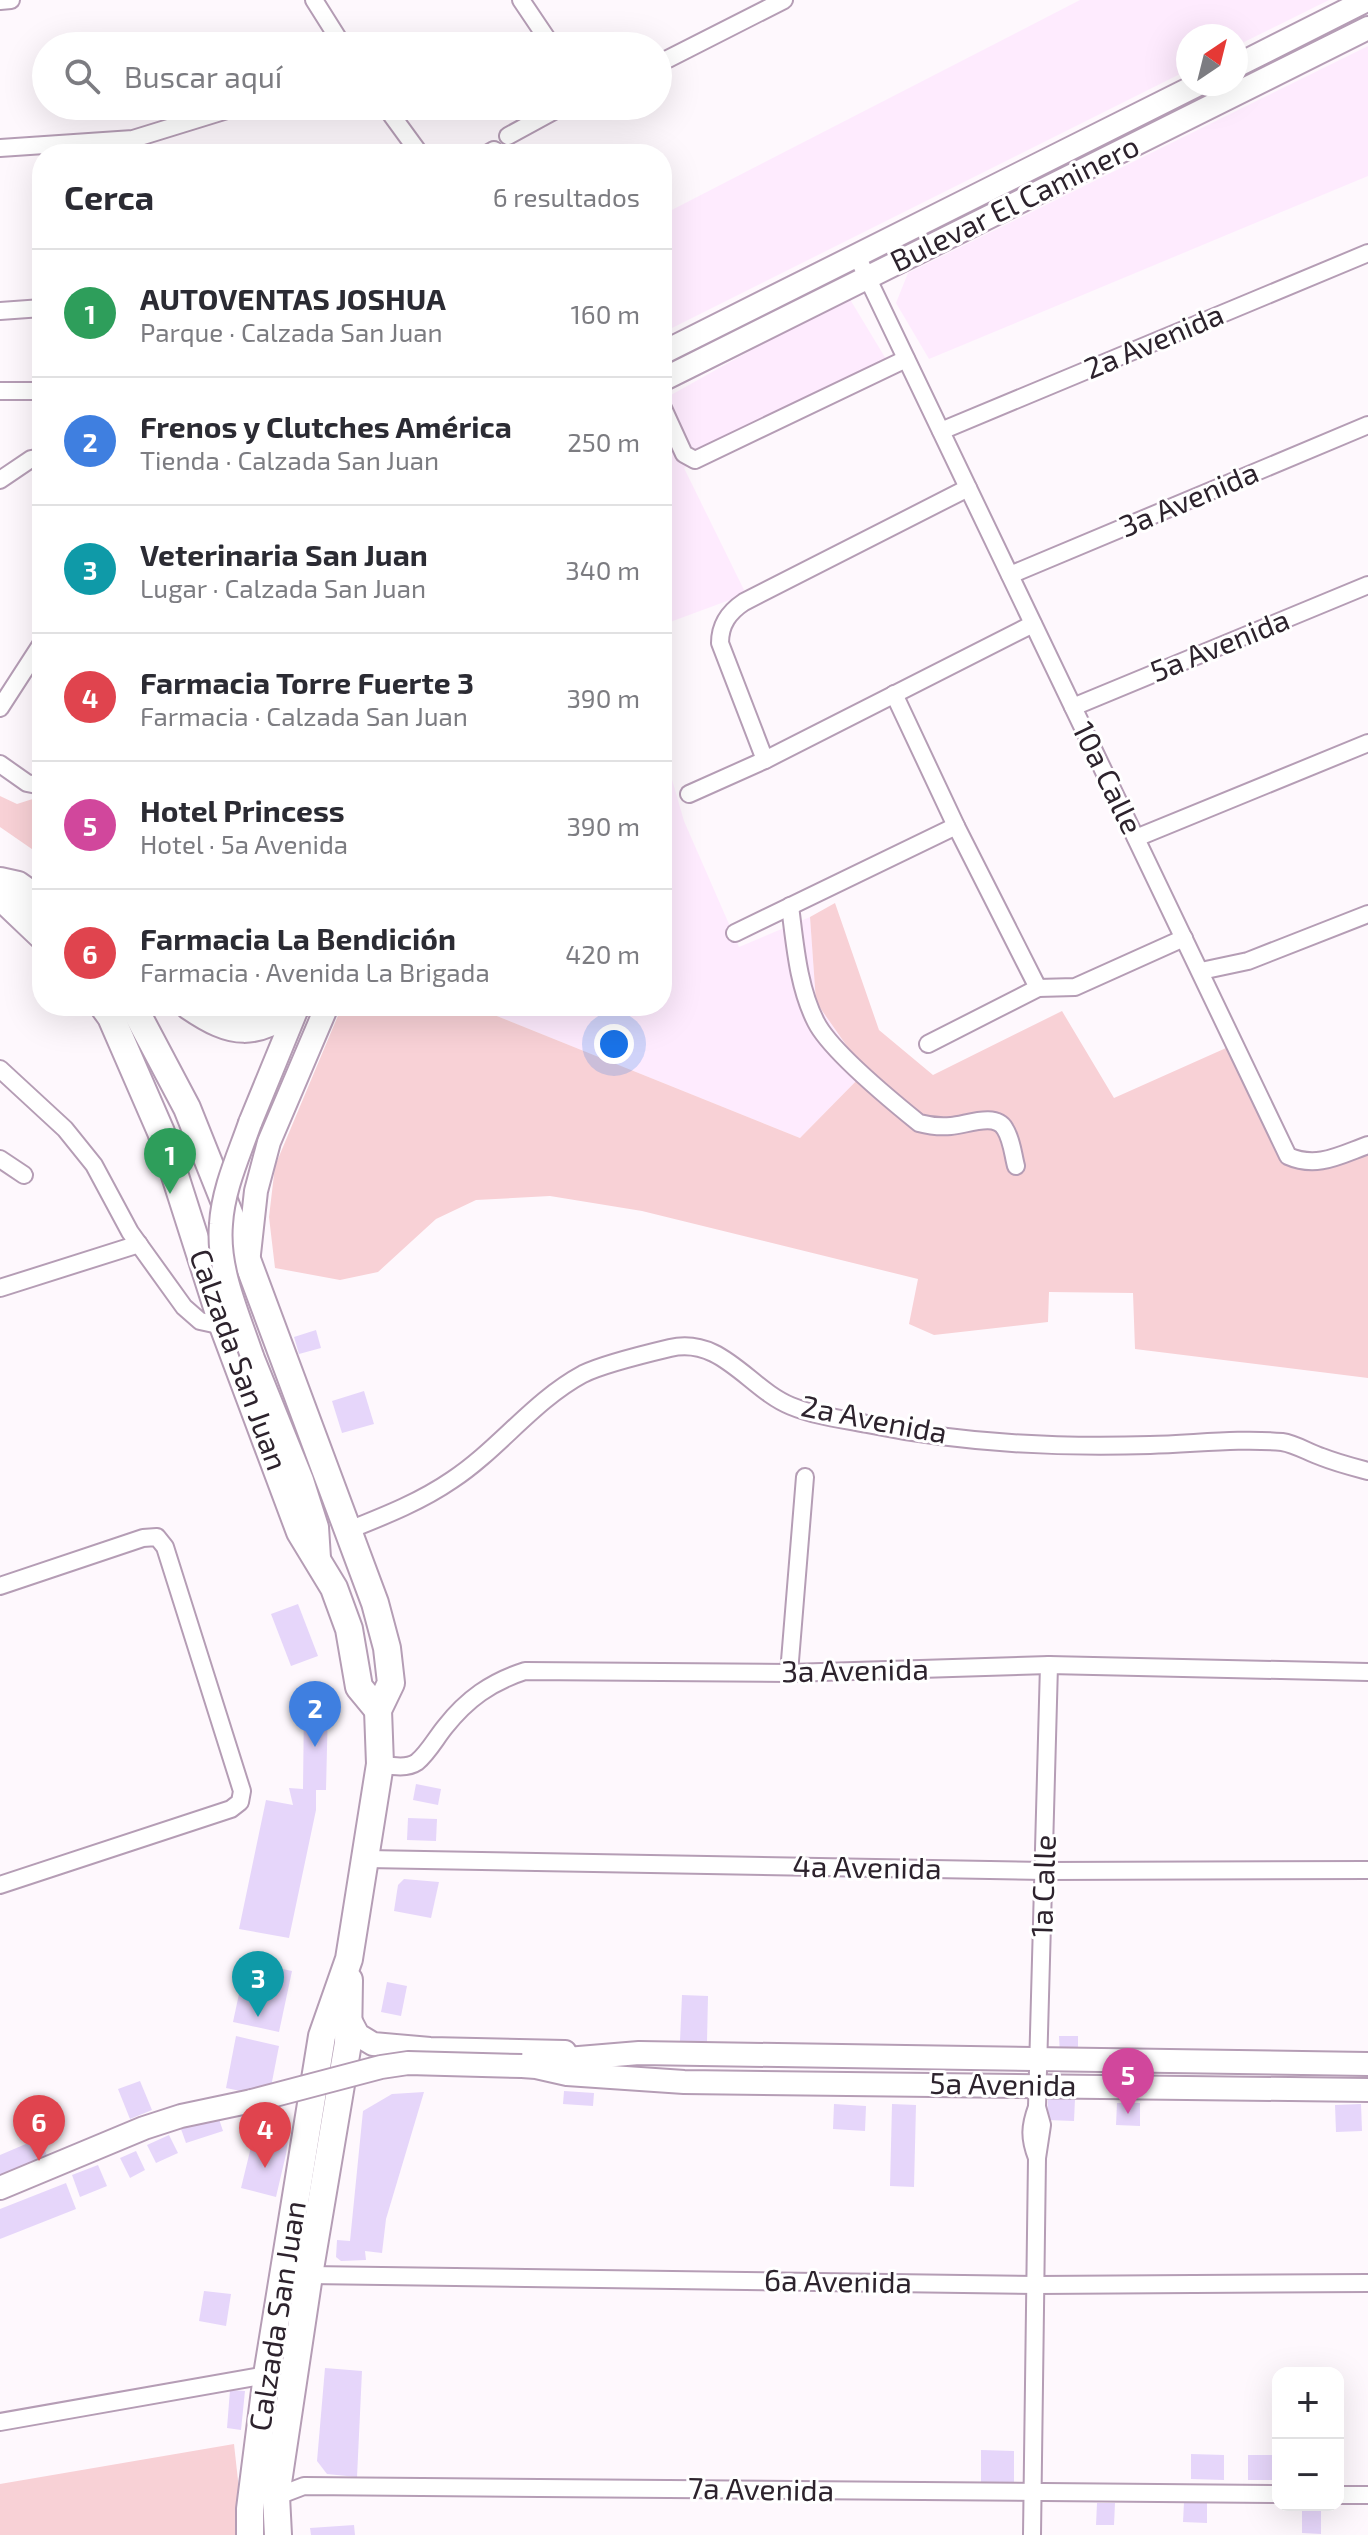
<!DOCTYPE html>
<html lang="es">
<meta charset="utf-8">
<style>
body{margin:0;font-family:"Exo 2",sans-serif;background:#f2f2f3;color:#2b2b33}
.controls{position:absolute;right:24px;bottom:24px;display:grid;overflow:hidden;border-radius:16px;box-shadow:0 8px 32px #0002}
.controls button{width:72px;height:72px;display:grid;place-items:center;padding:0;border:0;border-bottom:2px solid #e1e1e2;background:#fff;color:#2b2b33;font:40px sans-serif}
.compass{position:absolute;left:1176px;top:24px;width:72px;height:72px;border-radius:50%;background:#fff;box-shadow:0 8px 32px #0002;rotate:35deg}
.you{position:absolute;left:614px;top:1044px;width:28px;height:28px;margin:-20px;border:6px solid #fff;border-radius:50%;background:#1a73e8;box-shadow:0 0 0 12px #1a73e833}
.badge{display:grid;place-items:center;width:52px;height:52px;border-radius:50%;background:#0b8043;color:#fff;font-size:26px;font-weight:700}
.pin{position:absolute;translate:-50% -66px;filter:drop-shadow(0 2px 4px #0008)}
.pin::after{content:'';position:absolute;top:42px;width:28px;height:24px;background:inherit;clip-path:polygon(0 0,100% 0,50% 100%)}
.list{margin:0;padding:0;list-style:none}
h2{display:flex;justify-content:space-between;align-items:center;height:104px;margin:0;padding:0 32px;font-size:34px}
h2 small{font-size:26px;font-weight:400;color:#7c7c81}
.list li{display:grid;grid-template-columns:52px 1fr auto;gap:24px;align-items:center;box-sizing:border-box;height:128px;padding:0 32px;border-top:2px solid #e1e1e2}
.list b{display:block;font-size:30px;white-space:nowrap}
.list p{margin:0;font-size:26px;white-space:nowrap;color:#7c7c81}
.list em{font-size:26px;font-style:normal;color:#7c7c81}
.icon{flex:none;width:44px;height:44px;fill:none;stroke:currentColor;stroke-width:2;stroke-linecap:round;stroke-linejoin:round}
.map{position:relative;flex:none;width:1368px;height:2535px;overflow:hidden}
.search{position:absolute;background:#fff;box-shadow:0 8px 32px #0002;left:32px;top:32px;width:640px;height:88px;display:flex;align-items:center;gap:20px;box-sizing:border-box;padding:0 28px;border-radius:44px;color:#7c7c81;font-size:30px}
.panel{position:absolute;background:#fff;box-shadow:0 8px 32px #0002;left:32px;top:144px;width:640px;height:872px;border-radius:32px}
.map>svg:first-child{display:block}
</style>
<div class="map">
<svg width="1368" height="2535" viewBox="0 0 1368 2535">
<rect width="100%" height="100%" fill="#fef8fd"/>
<g fill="#feebfe">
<path d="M 1080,0 L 1329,0 L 1236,46 L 1236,36 L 1188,36 L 1188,70 L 662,333 L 662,215 Z"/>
<path d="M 1368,46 L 1368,176 L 929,359 L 896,303 L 908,273 Z"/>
<path d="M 848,296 L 892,369 L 684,468 L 746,594 L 662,625 L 662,400 Z"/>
<path d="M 662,745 L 684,821 L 739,947 L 810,917 L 816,1002 L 865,1072 L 800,1138 L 472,1006 L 662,1006 Z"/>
</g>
<g fill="#f8d1d6">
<path d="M 0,796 L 17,804 L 42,796 L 42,856 L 0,827 Z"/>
<path d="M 835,903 L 879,1030 L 933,1075 L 1062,1011 L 1114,1098 L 1235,1044 L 1299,1169 L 1368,1150 L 1368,1378 L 1135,1349 L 1133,1293 L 1049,1292 L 1048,1322 L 934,1335 L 909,1324 L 918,1279 L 642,1211 L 550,1196 L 476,1200 L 436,1219 L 378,1272 L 340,1280 L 275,1268 L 269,1217 L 275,1166 L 342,1006 L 472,1006 L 800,1138 L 865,1072 L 816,1002 L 810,917 Z"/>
<path d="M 234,2444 L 244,2535 L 0,2535 L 0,2484 Z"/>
</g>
<g fill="#e6d6fa">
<path d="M 316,1330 L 321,1348 L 299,1354 L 294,1337 Z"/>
<path d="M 364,1391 L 374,1424 L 342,1433 L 332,1401 Z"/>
<path d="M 298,1604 L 318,1656 L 291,1666 L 271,1614 Z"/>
<path d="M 304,1705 L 328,1706 L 326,1790 L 316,1790 L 316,1810 L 289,1938 L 239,1929 L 266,1800 L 293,1805 L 289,1788 L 303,1789 Z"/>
<path d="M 416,1784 L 441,1789 L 438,1805 L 413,1800 Z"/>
<path d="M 408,1818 L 437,1819 L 436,1841 L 407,1840 Z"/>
<path d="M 404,1879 L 439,1882 L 431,1918 L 394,1911 L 398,1885 Z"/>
<path d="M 246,1961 L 292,1971 L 279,2032 L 233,2022 Z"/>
<path d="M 387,1982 L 407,1986 L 401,2016 L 381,2012 Z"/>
<path d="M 682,1995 L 708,1996 L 707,2042 L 680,2041 Z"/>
<path d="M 236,2036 L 279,2046 L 269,2097 L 226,2088 Z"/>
<path d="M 1059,2036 L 1078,2036 L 1078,2056 L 1060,2056 Z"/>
<path d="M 140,2081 L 152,2110 L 130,2119 L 118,2089 Z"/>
<path d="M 564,2091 L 594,2093 L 593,2106 L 563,2104 Z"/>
<path d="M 424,2092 L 386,2219 L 382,2253 L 365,2251 L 366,2260 L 341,2261 L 336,2257 L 337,2240 L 350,2241 L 363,2111 L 392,2094 Z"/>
<path d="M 1048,2098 L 1075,2099 L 1074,2121 L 1047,2120 Z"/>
<path d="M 1117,2103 L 1140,2103 L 1140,2126 L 1116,2125 Z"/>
<path d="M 834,2104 L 866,2106 L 865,2131 L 833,2129 Z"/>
<path d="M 892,2104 L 916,2105 L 914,2187 L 890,2186 Z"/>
<path d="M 1361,2104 L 1362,2131 L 1336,2132 L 1335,2105 Z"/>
<path d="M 280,2114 L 290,2125 L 286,2154 L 276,2197 L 241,2188 L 251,2147 L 252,2121 Z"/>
<path d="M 218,2116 L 223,2131 L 186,2143 L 181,2129 Z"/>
<path d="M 169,2135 L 178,2153 L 156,2163 L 147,2145 Z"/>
<path d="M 40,2138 L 49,2161 L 0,2182 L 0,2155 Z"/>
<path d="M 136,2151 L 145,2170 L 130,2178 L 120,2158 Z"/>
<path d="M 98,2165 L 107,2186 L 80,2197 L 72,2175 Z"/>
<path d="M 66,2183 L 76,2209 L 0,2239 L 0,2209 Z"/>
<path d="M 204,2291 L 231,2294 L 226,2326 L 199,2321 Z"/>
<path d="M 325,2368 L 362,2371 L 357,2477 L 327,2474 L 317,2461 Z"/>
<path d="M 230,2390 L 245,2391 L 241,2430 L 227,2428 Z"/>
<path d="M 981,2450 L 1014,2451 L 1014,2483 L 981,2482 Z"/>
<path d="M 1191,2454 L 1224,2455 L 1224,2480 L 1191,2479 Z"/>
<rect x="1248" y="2455" width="30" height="25"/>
<path d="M 1184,2502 L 1207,2503 L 1207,2523 L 1183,2522 Z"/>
<path d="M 1097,2503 L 1115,2503 L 1114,2525 L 1096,2525 Z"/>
<path d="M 1302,2508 L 1321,2509 L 1321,2534 L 1302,2533 Z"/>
<path d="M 354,2525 L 355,2535 L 311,2535 L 310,2528 Z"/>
</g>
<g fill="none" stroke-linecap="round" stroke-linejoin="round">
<g stroke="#b59db5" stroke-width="20">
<g id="minor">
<path d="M 314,0 L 343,46"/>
<path d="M 521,0 L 552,46"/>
<path d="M 0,1 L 11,0"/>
<path d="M 658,64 L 784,0"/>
<path d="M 385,106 L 420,154"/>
<path d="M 508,136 L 563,106"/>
<path d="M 0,148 L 133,139 L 240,106"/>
<path d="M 487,154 L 494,150"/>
<path d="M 857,256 L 1288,1156 C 1317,1169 1340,1155 1368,1145"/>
<path d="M 0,311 L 42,308"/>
<path d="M 0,391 L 42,391"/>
<path d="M 662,406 L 684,454 L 695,460 L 906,359"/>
<path d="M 941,431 L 1368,253"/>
<path d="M 0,480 L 31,459 L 42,457"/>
<path d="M 1010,575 L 1368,425"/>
<path d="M 894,694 L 956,826 L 1038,988"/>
<path d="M 1073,707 L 1368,585"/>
<path d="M 0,708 L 42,643"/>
<path d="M 765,760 L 720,643 C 720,624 729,612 744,602 L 968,488"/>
<path d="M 0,764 L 27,783 L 42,786"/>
<path d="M 689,794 L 765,760 L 1033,624"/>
<path d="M 1136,838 L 1368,743"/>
<path d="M 790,906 C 795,944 798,987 816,1022 C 830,1050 893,1102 919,1123 C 930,1126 940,1127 951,1126 C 966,1125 996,1112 1005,1129 C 1012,1140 1013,1155 1016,1166"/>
<path d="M 735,933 L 956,826"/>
<path d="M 1201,971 L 1248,961 L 1368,914"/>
<path d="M 928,1044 L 1038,988 L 1075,987 L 1184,938"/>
<path d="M 0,1069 L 65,1129 L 94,1165 L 130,1232 L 184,1307 L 200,1321 L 223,1326"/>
<path d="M 0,1159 L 24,1175"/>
<path d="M 0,1288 L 139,1244"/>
<path d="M 349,1530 C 384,1516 420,1502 452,1480 C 499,1449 533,1401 583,1374 C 601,1365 649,1353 670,1348 C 722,1336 749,1389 791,1406 C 815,1416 842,1419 867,1424 C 959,1443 1056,1448 1150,1445 C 1194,1444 1238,1438 1282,1442 C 1296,1444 1309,1453 1322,1457 C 1337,1463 1353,1467 1368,1471"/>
<path d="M 0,1586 L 143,1538 L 157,1537 L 165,1547 L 242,1791 L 240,1802 L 231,1809 L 0,1885"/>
<path d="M 789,1673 L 805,1477"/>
<path d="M 380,1764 C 392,1766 407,1769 417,1762 C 428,1753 436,1738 445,1727 C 467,1699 491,1682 525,1671 L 789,1673 L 1049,1665 L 1368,1672"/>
<path d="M 367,1859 L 1045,1871 L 1368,1870"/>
<path d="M 1037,2158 L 1042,2125 L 1037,2107 L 1049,1665"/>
<path d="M 309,2275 L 1037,2285 L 1368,2283"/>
<path d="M 0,2422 L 267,2375"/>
<path d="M 1338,2495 L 1368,2495"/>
<path d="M 270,2499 L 304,2486 L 1278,2494"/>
<path d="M 1032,2535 L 1037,2158 C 1029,2138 1030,2126 1037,2107"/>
</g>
</g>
<g stroke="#b59db5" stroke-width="26">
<g id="secondary">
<path d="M 1236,66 L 1367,0"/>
<path d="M 662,353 L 1199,84"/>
<path d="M 662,380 L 1368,28"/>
<path d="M 250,1123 L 298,1006"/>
<path d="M 248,1263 L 256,1191 L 269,1142 L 327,1006"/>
<path d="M 252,1356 L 302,1480 L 317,1527 L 319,1558"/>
<path d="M 349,2018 L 358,2035 L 373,2044 L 430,2049 L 565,2052"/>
<path d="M 545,2064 L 567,2059 L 639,2053 L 1368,2064"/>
<path d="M 522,2066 L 536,2067 L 567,2074 L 684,2082 L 1368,2090"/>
<path d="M 0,2188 L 144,2128 L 181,2116 L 252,2101"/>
</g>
</g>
<g stroke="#b59db5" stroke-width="30">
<g id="primary">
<path d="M 0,881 L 18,885 L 42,902"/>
<path d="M 0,896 L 42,936"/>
<path d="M 103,1006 L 111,1017 L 161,1132 L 223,1326 L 300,1532 L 334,1588 L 349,1629 L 359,1687 L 378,1710"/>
<path d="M 133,1006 L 187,1108 L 239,1238 L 375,1603 L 387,1648 L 391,1683 L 378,1710 L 380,1764 L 349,1959 L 322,2036 L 267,2375 L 250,2509 L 250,2535"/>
<path d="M 189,1006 C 233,1036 255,1037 297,1006"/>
<path d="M 278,2535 L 276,2496 L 309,2275 L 348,2043 L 349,1980"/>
</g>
</g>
<use href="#minor" stroke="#fff" stroke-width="16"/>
<use href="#secondary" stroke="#fff" stroke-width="22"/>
<use href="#primary" stroke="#fff" stroke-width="26"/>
<g stroke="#b59db5" stroke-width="26" stroke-linecap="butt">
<g id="secondary-bridge">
<path d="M 250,1123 C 239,1155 223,1189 221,1224 C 217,1269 238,1314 252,1356"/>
<path d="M 252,2101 L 381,2067 L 408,2063 L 522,2066"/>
</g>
</g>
<use href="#secondary-bridge" stroke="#fff" stroke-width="22"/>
</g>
<g text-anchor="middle" stroke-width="6" stroke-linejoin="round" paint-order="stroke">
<g font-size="30" fill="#2d232d" stroke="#fff">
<text transform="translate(1015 204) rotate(-26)" y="10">Bulevar El Caminero</text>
<text transform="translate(1154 342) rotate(-23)" y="10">2a Avenida</text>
<text transform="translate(1189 500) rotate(-23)" y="10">3a Avenida</text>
<text transform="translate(1220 646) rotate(-22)" y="10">5a Avenida</text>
<text transform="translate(1107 778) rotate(64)" y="10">10a Calle</text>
<text transform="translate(238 1360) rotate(70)" y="10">Calzada San Juan</text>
<text transform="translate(874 1420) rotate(11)" y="10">2a Avenida</text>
<text transform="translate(855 1671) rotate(-1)" y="10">3a Avenida</text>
<text transform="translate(867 1868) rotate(1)" y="10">4a Avenida</text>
<text transform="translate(1044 1886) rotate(-88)" y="10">1a Calle</text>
<text transform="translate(1003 2085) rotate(1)" y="10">5a Avenida</text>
<text transform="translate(838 2282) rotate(1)" y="10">6a Avenida</text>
<text transform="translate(278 2316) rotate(-81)" y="10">Calzada San Juan</text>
<text transform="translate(761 2490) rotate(1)" y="10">7a Avenida</text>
</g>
</g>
</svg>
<div class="controls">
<button>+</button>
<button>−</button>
</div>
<svg class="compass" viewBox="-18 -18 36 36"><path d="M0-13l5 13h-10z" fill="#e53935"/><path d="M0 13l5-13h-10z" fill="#7c7c81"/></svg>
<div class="you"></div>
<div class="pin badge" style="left:170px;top:1194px;background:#2e9e5b">1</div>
<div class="pin badge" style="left:315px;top:1747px;background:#3f7fe0">2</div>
<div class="pin badge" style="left:258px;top:2017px;background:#0f9aa8">3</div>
<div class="pin badge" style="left:265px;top:2168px;background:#e0444e">4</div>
<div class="pin badge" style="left:1128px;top:2114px;background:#d1479c">5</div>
<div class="pin badge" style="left:39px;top:2161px;background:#e0444e">6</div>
<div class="search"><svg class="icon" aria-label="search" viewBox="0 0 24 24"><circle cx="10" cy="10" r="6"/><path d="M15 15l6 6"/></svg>Buscar aquí</div>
<section class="panel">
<h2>Cerca<small>6 resultados</small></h2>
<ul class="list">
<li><span class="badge" style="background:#2e9e5b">1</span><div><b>AUTOVENTAS JOSHUA</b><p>Parque · Calzada San Juan</p></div><em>160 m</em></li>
<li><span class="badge" style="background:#3f7fe0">2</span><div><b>Frenos y Clutches América</b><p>Tienda · Calzada San Juan</p></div><em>250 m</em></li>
<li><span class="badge" style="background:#0f9aa8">3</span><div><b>Veterinaria San Juan</b><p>Lugar · Calzada San Juan</p></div><em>340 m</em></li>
<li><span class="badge" style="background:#e0444e">4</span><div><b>Farmacia Torre Fuerte 3</b><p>Farmacia · Calzada San Juan</p></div><em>390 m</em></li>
<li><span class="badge" style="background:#d1479c">5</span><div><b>Hotel Princess</b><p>Hotel · 5a Avenida</p></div><em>390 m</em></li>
<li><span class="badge" style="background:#e0444e">6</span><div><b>Farmacia La Bendición</b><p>Farmacia · Avenida La Brigada</p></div><em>420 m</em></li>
</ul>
</section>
</div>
